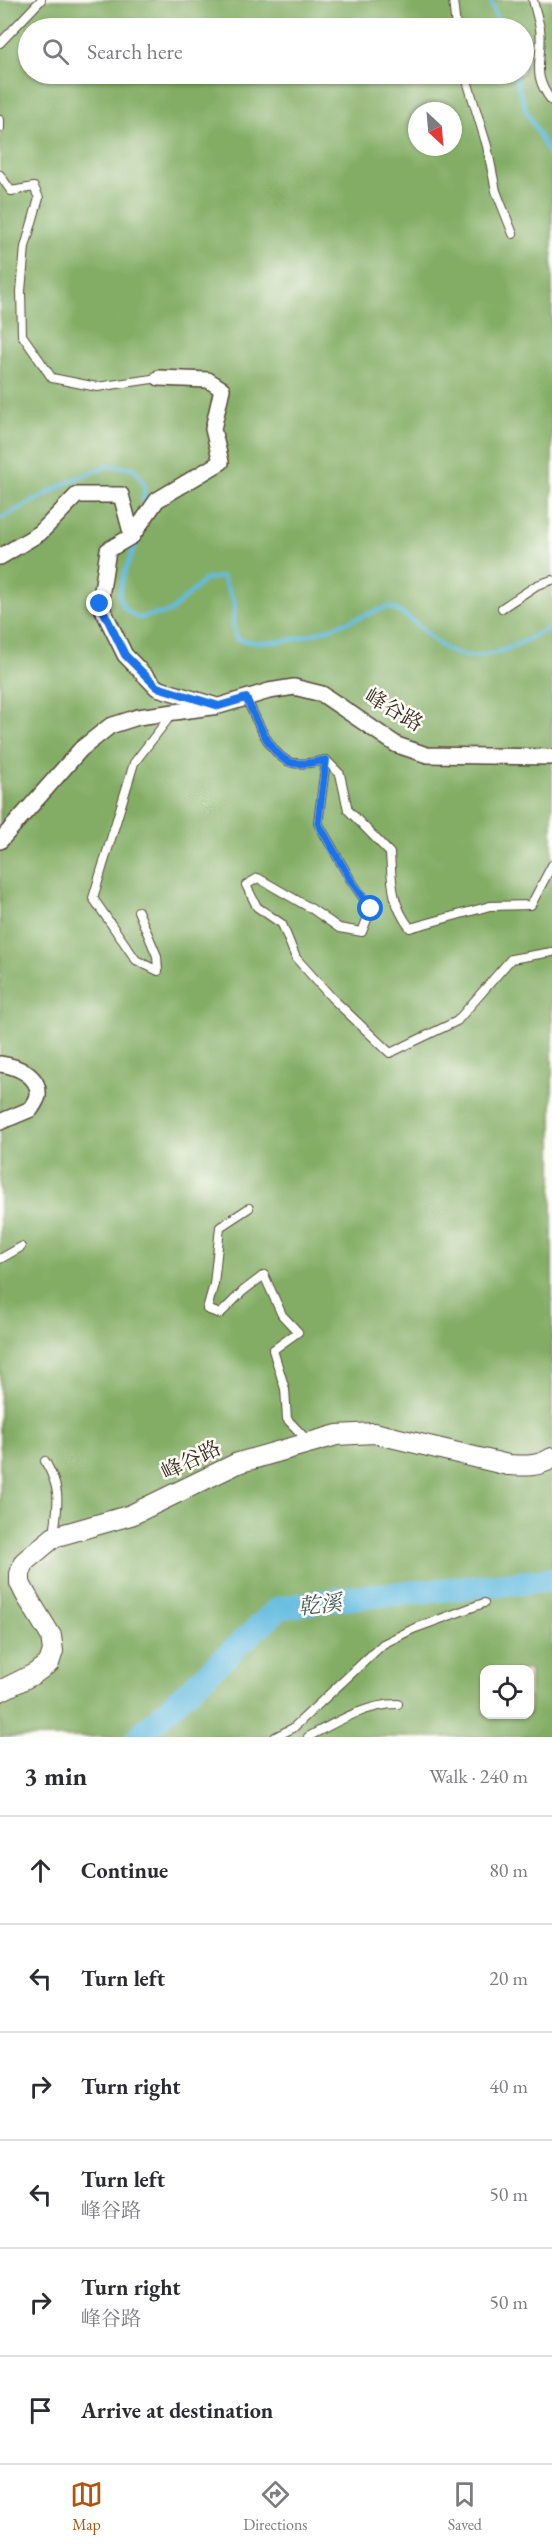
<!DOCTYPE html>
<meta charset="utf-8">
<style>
body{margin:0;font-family:"EB Garamond","Noto Serif TC",serif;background:#f7f7f7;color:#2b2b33}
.controls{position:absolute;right:18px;bottom:18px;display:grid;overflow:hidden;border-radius:12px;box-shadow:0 2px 4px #0004}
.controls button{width:54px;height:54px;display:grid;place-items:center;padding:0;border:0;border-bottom:2px solid #e1e1e2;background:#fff;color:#2b2b33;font:30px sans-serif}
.compass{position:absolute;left:408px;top:102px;width:54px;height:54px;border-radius:50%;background:#fff;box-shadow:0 2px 4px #0004;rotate:154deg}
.stop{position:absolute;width:18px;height:18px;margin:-14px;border:4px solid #1a73e8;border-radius:50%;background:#fff}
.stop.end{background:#1a73e8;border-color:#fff;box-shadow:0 2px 6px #0008}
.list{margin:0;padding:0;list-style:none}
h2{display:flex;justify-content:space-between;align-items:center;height:78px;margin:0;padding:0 24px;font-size:26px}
h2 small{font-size:20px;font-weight:400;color:#7c7c81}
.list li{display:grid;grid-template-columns:39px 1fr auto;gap:18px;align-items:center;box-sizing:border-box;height:108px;padding:0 24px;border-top:2px solid #e1e1e2}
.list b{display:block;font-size:22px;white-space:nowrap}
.list p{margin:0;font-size:20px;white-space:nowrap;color:#7c7c81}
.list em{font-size:20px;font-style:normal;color:#7c7c81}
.icon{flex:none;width:33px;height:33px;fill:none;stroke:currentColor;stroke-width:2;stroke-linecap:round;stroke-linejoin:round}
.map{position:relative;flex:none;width:552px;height:1737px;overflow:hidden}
.search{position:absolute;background:#fff;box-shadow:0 2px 4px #0004;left:18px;right:18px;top:18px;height:66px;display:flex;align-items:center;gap:15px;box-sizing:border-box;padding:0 21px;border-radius:33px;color:#7c7c81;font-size:22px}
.sheet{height:726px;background:#fff}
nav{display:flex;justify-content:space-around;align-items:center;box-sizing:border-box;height:84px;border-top:2px solid #e1e1e2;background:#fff;font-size:16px;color:#7c7c81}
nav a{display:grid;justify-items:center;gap:3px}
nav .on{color:#b45309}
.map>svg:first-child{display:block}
</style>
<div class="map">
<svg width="552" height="1737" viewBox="0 0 552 1737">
<rect width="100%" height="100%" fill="#fdfcf7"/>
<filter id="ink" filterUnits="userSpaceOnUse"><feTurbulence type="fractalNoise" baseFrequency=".0167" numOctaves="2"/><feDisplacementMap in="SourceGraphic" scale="12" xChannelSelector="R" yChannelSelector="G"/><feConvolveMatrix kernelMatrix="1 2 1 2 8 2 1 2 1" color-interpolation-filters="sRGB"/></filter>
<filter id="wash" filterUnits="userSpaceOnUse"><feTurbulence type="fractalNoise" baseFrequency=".008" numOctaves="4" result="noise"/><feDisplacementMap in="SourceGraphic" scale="24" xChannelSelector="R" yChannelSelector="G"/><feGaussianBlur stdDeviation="1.35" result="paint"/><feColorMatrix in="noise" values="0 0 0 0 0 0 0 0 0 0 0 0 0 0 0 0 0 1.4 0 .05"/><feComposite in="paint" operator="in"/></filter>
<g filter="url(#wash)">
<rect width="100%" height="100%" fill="#f4e2c8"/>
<path fill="#83ad65" stroke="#5f6c42" stroke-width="1.5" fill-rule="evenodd" d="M 0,0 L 552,0 L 552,1737 L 0,1737 ZM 28,28 L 524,28 L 524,74 L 28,74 ZM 417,111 L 453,111 L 453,147 L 417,147 ZM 484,1670 L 530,1670 L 530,1714 L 484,1714 Z"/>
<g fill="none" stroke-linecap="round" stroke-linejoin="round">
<g stroke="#64bbe1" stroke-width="4">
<path d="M 490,0 L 501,28"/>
<path d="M 514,74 L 526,110 L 552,160"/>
<path d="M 0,519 L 73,480 L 109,466 L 134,468 L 145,486 L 142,513"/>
<path d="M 139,538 C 133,550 118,584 120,597 C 121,608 130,613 138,618 L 170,612 L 206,579 L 222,577 L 235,603 L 233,625 L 236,639 C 287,653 341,622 388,607 C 409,614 424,632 440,645 C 474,673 521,643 552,626"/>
</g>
<path stroke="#64bbe1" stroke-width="24" d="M 138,1737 L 279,1608 L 339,1599 L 552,1580"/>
</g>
</g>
<g filter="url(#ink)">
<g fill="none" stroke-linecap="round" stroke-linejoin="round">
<g stroke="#574638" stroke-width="10">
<g id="service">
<path d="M 453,0 L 456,28"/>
<path d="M 533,0 C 535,9 538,19 540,28 C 544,57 529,73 552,101"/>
<path d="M 0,43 L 41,0"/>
<path d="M 465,74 L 487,146 L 496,191 L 513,234"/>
<path d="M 0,120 L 0,128"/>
<path d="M 0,175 L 11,191 L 34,187 L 39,198 L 25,247 L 21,291 L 22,335 L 52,378 L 97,387 L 159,378"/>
<path d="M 502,608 L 537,585 L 552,580"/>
<path d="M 246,698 C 255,716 271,759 293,763 C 304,765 315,762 326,760"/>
<path d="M 326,760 L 318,823 L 350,879 L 371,909 L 362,932 L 339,928 L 312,909 L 258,878 L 246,885 L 257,907 L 282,924 L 296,958 L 332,998 L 390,1053 L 457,1021 L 511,959 L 552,952"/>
<path d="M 326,760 L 340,774 L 348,810 L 390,853 C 392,883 391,903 410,928 L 490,906 L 531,905 L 552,865"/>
<path d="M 138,911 L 157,956 L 158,971 L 136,960 L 93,898 L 134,763 L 172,714"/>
<path d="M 249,1208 L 220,1227 L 214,1284 L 207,1309 L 220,1314 L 243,1291 L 264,1275 L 282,1315 L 298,1332 L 273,1350 L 285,1389 L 287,1419 L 309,1442"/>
<path d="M 0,1259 L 21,1247"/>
<path d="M 45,1461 C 62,1491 58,1502 54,1535"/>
<path d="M 275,1737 L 293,1728 L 383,1644 L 413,1629 L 484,1603"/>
<path d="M 308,1737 C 336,1722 366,1704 398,1704"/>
</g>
</g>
<g stroke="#574638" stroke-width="18">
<g id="minor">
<path d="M 132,536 L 157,500 L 221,462 L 213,429 L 222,389 L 208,380 L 159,378"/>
<path d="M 0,557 L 40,533 L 77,495 L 121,495 L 132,536 L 108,550 L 100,604 L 125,655 L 157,688 L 214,705"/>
<path d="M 0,841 L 81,749 L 110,726 L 138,717 L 219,706 L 269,691 L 294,687 L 322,694 L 397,745 L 427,755 L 552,757"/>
<path d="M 0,1064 C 16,1066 40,1075 38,1096 C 37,1100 33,1106 31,1109 L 0,1122"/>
</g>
</g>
<g stroke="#574638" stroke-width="22">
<path id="tertiary" d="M 0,1691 L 34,1674 L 49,1663 L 53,1651 L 51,1636 L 26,1595 L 20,1583 L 20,1574 L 24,1562 L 54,1537 L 131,1515 L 238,1463 L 337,1435 L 374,1433 L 508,1465 C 524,1466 538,1467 552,1458"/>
</g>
<use href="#service" stroke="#fff" stroke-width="8"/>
<use href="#minor" stroke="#fff" stroke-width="15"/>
<use href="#tertiary" stroke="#fff" stroke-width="20"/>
</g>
</g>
<g fill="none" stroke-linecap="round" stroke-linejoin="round" filter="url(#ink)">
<path stroke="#1a73e8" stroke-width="8" d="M 100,604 L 125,655 L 157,687 L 219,706 L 246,698 C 255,716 271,759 293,763 C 304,765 315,762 326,760 L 318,823 L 350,879 L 371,909"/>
</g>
<g text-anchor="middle" stroke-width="5" stroke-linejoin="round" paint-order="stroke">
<g font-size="21" fill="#3b2a1e" stroke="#fdfcf7">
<text transform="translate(394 710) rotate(30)" y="7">峰谷路</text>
<text transform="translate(191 1460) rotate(-26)" y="7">峰谷路</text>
</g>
<g font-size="22" font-style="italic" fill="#495d62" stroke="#fdfcf7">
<text transform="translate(320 1604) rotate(-6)" y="8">乾溪</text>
</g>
</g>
</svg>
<div class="controls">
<button><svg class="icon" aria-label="locate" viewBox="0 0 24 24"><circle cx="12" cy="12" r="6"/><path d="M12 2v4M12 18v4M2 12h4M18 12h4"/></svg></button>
</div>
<svg class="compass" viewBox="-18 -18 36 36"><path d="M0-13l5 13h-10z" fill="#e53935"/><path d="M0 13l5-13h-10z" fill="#7c7c81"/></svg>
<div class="stop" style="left:371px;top:909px"></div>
<div class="stop end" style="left:100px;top:604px"></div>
<div class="search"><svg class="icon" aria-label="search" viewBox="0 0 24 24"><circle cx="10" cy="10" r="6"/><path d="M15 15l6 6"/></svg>Search here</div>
</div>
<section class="sheet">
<h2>3 min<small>Walk · 240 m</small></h2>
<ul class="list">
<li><svg class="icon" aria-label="ahead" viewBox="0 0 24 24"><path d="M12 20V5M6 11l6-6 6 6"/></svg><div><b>Continue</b></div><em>80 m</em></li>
<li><svg class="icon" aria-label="left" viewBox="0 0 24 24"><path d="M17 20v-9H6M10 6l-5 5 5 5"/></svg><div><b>Turn left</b></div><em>20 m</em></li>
<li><svg class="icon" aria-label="right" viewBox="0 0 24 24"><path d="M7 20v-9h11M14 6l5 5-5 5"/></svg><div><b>Turn right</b></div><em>40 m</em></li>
<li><svg class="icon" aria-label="left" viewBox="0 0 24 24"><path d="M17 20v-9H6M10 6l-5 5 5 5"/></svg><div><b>Turn left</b><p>峰谷路</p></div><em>50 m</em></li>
<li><svg class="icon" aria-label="right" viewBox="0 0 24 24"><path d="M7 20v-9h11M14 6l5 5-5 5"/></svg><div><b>Turn right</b><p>峰谷路</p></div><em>50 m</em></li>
<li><svg class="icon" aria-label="arrive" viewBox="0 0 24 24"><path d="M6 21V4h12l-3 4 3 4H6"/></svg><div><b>Arrive at destination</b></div></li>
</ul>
</section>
<nav>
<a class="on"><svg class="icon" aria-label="map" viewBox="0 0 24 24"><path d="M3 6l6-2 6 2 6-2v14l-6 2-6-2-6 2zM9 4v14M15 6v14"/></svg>Map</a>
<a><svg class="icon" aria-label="directions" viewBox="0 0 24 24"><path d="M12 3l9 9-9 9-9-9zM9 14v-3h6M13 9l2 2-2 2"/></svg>Directions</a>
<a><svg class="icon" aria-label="saved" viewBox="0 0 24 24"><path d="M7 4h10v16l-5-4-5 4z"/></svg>Saved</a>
</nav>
